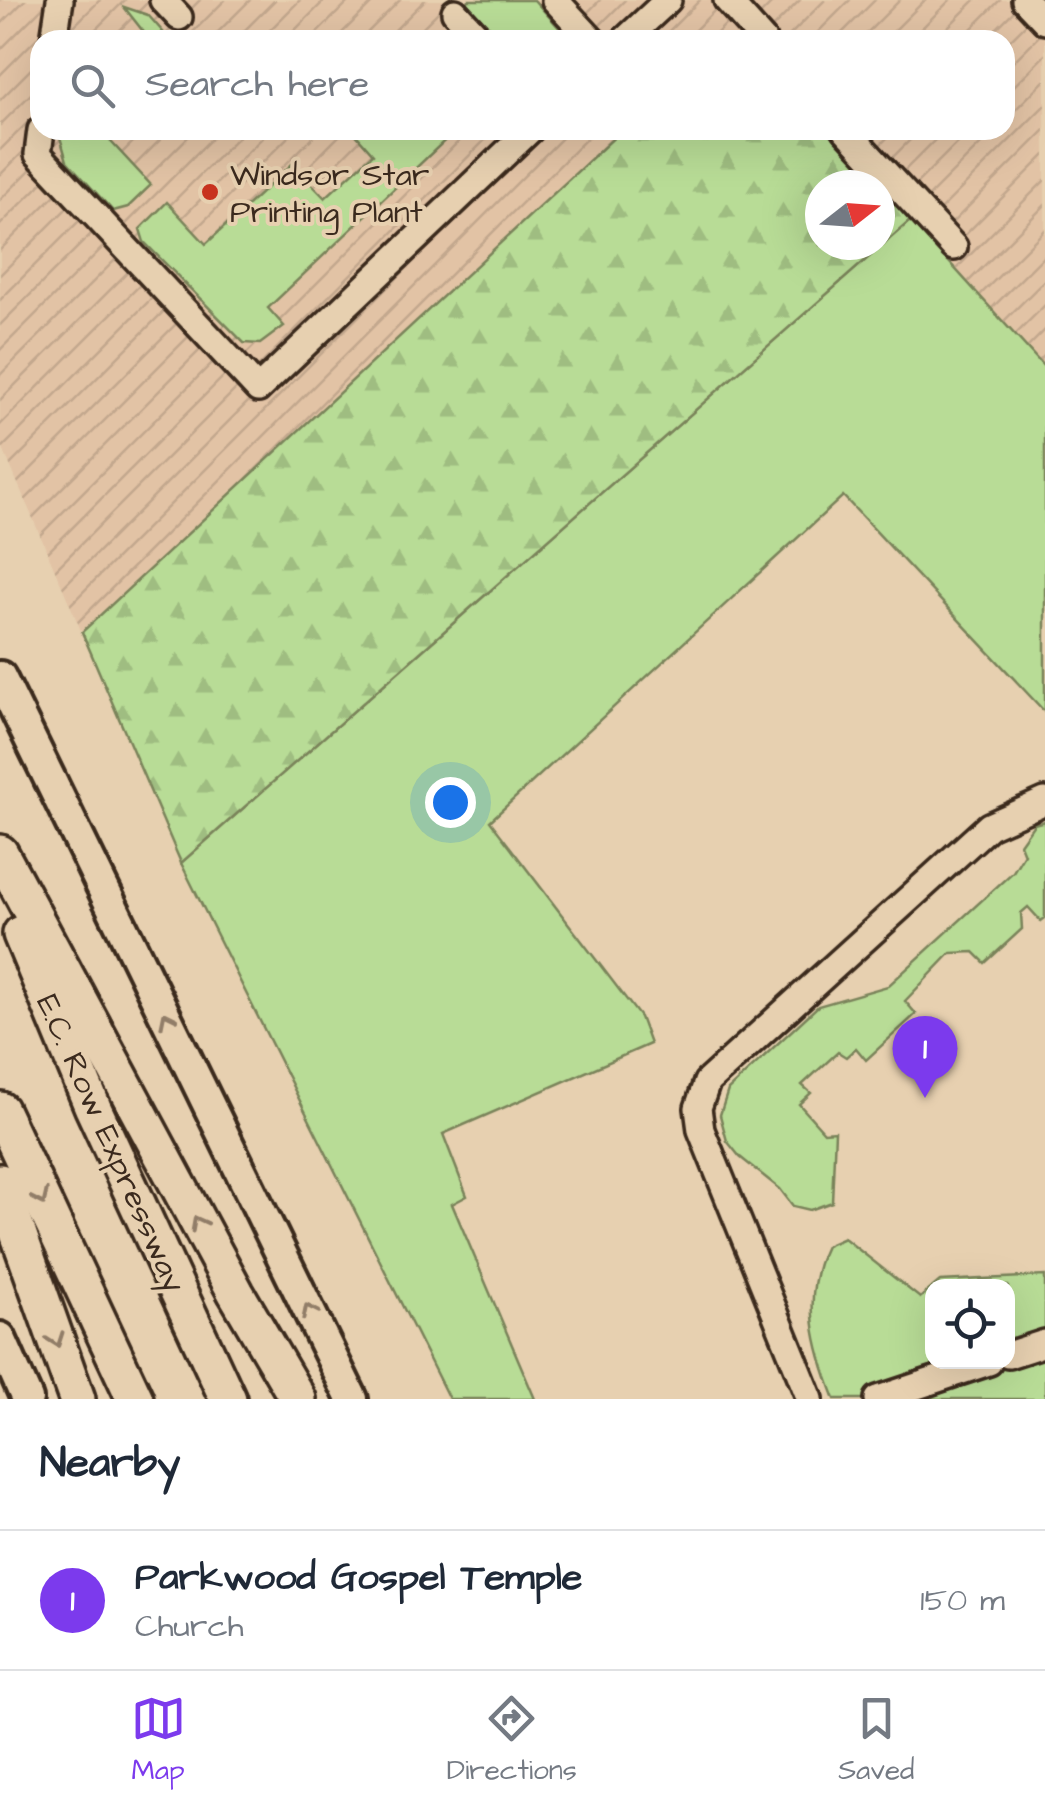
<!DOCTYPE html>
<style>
body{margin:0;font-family:"Architects Daughter",sans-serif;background:#f6f6f7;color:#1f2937}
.controls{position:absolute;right:30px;bottom:30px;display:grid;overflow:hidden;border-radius:20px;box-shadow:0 10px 40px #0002}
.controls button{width:90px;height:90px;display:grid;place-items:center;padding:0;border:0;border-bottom:2px solid #e0e1e3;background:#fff;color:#1f2937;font:50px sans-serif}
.compass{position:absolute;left:805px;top:170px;width:90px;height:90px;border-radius:50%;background:#fff;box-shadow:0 10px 40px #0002;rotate:73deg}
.you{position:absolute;left:450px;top:802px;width:35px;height:35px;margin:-25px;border:8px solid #fff;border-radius:50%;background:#1a73e8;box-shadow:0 0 0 15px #1a73e833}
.badge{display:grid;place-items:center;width:65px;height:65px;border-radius:50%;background:#7c3aed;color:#fff;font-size:32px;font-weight:700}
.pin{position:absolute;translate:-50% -82px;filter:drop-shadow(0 2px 5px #0008)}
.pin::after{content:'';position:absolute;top:52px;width:35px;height:30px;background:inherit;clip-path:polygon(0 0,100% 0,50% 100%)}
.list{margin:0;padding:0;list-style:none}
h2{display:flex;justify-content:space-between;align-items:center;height:130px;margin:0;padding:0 40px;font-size:42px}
h2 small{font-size:32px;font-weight:400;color:#747a83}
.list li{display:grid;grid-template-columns:65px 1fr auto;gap:30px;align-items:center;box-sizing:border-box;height:140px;padding:0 40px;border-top:2px solid #e0e1e3}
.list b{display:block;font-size:38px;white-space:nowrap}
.list p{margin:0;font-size:32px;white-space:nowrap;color:#747a83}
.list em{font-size:32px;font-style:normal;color:#747a83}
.icon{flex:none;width:55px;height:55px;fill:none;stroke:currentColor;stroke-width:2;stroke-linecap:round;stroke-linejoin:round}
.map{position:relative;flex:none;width:1045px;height:1399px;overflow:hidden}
.search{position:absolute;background:#fff;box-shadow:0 10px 40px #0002;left:30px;right:30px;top:30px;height:110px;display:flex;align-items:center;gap:25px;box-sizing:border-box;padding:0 35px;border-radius:30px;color:#747a83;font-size:38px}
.sheet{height:270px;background:#fff}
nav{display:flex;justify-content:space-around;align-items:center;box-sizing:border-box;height:140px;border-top:2px solid #e0e1e3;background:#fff;font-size:28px;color:#747a83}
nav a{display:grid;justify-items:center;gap:5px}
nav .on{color:#7c3aed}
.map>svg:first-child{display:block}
</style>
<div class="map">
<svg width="1045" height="1399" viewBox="0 0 1045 1399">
<defs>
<pattern id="industrial-furrows" width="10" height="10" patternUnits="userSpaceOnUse" patternTransform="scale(2.5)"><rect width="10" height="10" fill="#e2c3a5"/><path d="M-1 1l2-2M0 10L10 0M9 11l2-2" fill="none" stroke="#c3a88e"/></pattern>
<pattern id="forest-firs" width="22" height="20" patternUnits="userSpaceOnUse" patternTransform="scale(2.5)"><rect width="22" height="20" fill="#b8dc96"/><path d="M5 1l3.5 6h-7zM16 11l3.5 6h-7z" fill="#9fbd81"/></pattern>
</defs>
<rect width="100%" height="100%" fill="#e7d0b0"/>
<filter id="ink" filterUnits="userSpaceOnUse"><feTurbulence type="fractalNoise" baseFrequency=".01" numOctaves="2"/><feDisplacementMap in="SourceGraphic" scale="20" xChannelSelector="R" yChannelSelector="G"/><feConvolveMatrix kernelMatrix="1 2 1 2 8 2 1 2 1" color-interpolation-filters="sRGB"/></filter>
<g filter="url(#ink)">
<path fill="url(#industrial-furrows)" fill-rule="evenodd" d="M 0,0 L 1045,0 L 1045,368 L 910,220 L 181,863 L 0,442 ZM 40,40 L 1005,40 L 1005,130 L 40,130 ZM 820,185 L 880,185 L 880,245 L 820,245 Z"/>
<g fill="#b8dc96" stroke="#7a835a" stroke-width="2.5">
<path d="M 469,0 L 534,0 L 570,40 L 494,40 L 463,5 Z"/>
<path d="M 124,7 L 148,15 L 163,32 L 150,40 Z"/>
<path d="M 58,130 L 100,130 L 151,185 L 128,207 L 113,211 L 67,161 Z"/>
<path d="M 352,130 L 456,130 L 268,308 L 284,326 L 260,344 L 244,343 L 144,242 L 140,229 L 167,202 L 206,244 L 292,164 L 325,198 L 373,154 Z"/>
<path d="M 911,220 L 1045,368 L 1045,712 L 843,496 L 490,821 L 640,1017 L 650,1044 L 443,1134 L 467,1196 L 452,1204 L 535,1399 L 449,1399 L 181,863 Z"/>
<path d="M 1045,821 L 1045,918 L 1041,921 L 1028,907 L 1021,913 L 1022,929 L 985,963 L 974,952 L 951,953 L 905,1001 L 916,1014 L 866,1060 L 856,1048 L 846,1057 L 838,1052 L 802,1085 L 811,1093 L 799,1104 L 824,1132 L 835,1131 L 832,1202 L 810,1210 L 793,1206 L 780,1189 L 740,1157 L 727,1141 L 720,1115 L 728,1090 L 818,1006 L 888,986 L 1013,872 L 1024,854 L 1020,844 L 1034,824 Z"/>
<path d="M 844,1238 L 920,1298 L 932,1288 L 932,1362 L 1008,1362 L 1008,1286 L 934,1286 L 940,1281 L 1045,1276 L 1045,1399 L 835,1399 C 815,1348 801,1298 826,1246 Z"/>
</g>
<path fill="url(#forest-firs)" stroke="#7a835a" stroke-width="2.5" d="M 622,130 L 827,130 L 878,185 L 820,185 L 820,245 L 880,245 L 880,187 L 911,220 L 181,863 L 82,632 Z"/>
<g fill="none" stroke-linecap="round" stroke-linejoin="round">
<g stroke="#3b2a1e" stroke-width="32">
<g id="minor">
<path d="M 163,0 L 179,17"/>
<path d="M 555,0 L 592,40"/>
<path d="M 727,0 L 763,40"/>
<path d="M 1025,0 L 1045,21"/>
<path d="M 455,12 L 481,40"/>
<path d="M 54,40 L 60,0"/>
<path d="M 625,40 L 668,0"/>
<path d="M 41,130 L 38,154 L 258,389 L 530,130"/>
<path d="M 846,130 L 954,247"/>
<path d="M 1008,1355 L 1045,1343"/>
<path d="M 810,1399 L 701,1130 L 698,1108 L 707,1082 L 989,826 L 1045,801"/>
<path d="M 878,1399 L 989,1362"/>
</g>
</g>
<g stroke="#3b2a1e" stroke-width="38">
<g id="major">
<path d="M 0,677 L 352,1399"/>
<path d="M 0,1338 L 27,1399"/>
</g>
</g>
<g stroke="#3b2a1e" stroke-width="42">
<g id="highway">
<path d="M 0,853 L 236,1293 L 298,1399"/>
<path d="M 21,934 L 93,1108 L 228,1399"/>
<path d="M 0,1110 L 135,1399"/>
<path d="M 0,1182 L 77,1399"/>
</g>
</g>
<use href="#minor" stroke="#e7d0b0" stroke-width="25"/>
<use href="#major" stroke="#e7d0b0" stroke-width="30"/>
<use href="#highway" stroke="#e7d0b0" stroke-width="35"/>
</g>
<defs><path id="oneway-chevron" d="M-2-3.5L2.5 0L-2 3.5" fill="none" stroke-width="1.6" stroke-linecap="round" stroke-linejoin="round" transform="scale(2.5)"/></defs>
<g stroke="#917d67">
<use href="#oneway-chevron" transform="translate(167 1019) rotate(-116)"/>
<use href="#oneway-chevron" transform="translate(41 1198) rotate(65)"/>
<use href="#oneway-chevron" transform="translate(198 1223) rotate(-118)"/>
<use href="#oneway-chevron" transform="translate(309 1311) rotate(-116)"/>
<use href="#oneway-chevron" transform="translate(56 1340) rotate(70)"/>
</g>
</g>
<circle fill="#c8321e" stroke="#e7d0b0" stroke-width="4" cx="210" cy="192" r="10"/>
<g text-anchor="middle" stroke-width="8" stroke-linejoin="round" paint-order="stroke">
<g font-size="32" fill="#3b2a1e" stroke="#e7d0b0" text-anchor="start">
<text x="230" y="185">Windsor Star<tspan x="230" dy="37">Printing Plant</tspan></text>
</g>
<g font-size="32" fill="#3b2a1e" stroke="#e7d0b0">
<text transform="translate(112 1143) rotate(66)" y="11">E.C. Row Expressway</text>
</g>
</g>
</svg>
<div class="controls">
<button><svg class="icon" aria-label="locate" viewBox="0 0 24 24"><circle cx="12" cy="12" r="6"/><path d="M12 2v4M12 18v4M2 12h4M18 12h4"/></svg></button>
</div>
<svg class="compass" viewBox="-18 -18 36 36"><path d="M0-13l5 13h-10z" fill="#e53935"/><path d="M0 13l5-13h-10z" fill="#747a83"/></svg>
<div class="you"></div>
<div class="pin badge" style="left:925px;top:1098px">1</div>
<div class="search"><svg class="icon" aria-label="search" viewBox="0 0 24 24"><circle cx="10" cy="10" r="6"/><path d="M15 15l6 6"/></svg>Search here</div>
</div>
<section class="sheet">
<h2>Nearby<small></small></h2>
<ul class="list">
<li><span class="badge">1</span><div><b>Parkwood Gospel Temple</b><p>Church</p></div><em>150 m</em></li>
</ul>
</section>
<nav>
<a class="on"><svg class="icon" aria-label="map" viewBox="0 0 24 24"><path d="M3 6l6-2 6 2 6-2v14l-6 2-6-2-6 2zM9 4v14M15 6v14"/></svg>Map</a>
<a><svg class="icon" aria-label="directions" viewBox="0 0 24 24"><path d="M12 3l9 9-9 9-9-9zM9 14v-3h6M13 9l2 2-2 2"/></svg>Directions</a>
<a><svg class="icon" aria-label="saved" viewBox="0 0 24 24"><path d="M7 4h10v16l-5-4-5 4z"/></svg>Saved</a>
</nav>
